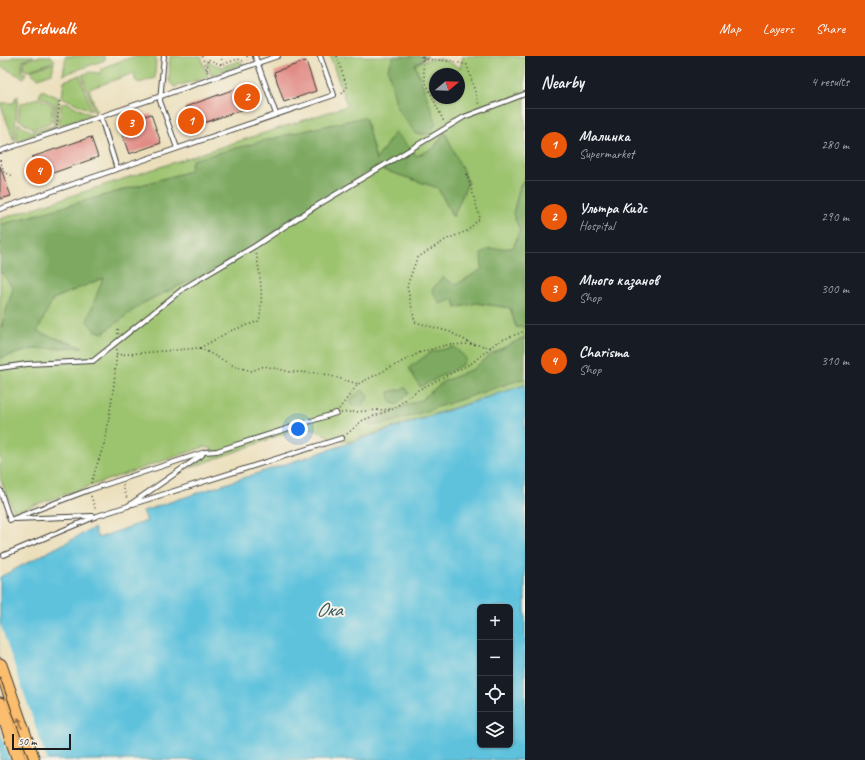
<!DOCTYPE html>
<meta charset="utf-8">
<style>
body{margin:0;font-family:Caveat,sans-serif;background:#20242c;color:#f1f3f6}
.controls{position:absolute;right:12px;bottom:12px;display:grid;overflow:hidden;border-radius:6px;box-shadow:0 1px 3px #0004}
.controls button{width:36px;height:36px;display:grid;place-items:center;padding:0;border:0;border-bottom:1px solid #363941;background:#171b24;color:#f1f3f6;font:20px sans-serif}
.compass{position:absolute;left:429px;top:12px;width:36px;height:36px;border-radius:50%;background:#171b24;box-shadow:0 1px 3px #0004;rotate:71deg}
.scale{position:absolute;left:12px;bottom:10px;width:59px;box-sizing:border-box;padding-left:4px;border:2px solid #1c1c1c;border-top:0;font-size:11px;line-height:14px;white-space:nowrap;color:#1c1c1c;-webkit-text-stroke:3px #f7f3e8;paint-order:stroke}
.you{position:absolute;left:298px;top:373px;width:14px;height:14px;margin:-10px;border:3px solid #fff;border-radius:50%;background:#1a73e8;box-shadow:0 0 0 6px #1a73e833}
.badge{display:grid;place-items:center;width:26px;height:26px;border-radius:50%;background:#ea580c;color:#fff;font-size:13px;font-weight:700}
.pin{position:absolute;translate:-50% -50%;border:2px solid #fff;box-shadow:0 1px 4px #0006}
.list{margin:0;padding:0;list-style:none}
h2{display:flex;justify-content:space-between;align-items:center;height:52px;margin:0;padding:0 16px;font-size:17px}
h2 small{font-size:13px;font-weight:400;color:#9ea1a6}
.list li{display:grid;grid-template-columns:26px 1fr auto;gap:12px;align-items:center;box-sizing:border-box;height:72px;padding:0 16px;border-top:1px solid #363941}
.list b{display:block;font-size:15px;white-space:nowrap}
.list p{margin:0;font-size:13px;white-space:nowrap;color:#9ea1a6}
.list em{font-size:13px;font-style:normal;color:#9ea1a6}
.icon{flex:none;width:22px;height:22px;fill:none;stroke:currentColor;stroke-width:2;stroke-linecap:round;stroke-linejoin:round}
.map{position:relative;flex:none;width:525px;height:704px;overflow:hidden}
header{display:flex;align-items:center;gap:24px;box-sizing:border-box;height:56px;padding:0 20px;background:#ea580c;color:#fff}
header strong{font-size:19px}
nav{display:flex;gap:22px;margin-inline-start:auto;font-size:14px}
main{display:flex}
aside{flex:1;background:#171b24}
.map>svg:first-child{display:block}
</style>
<header>
<strong>Gridwalk</strong>
<nav><a>Map</a><a>Layers</a><a>Share</a></nav>
</header>
<main>
<div class="map">
<svg width="525" height="704" viewBox="0 0 525 704">
<rect width="100%" height="100%" fill="#f7f3e8"/>
<filter id="ink" filterUnits="userSpaceOnUse"><feTurbulence type="fractalNoise" baseFrequency=".025" numOctaves="2"/><feDisplacementMap in="SourceGraphic" scale="8" xChannelSelector="R" yChannelSelector="G"/><feConvolveMatrix kernelMatrix="1 2 1 2 8 2 1 2 1" color-interpolation-filters="sRGB"/></filter>
<filter id="wash" filterUnits="userSpaceOnUse"><feTurbulence type="fractalNoise" baseFrequency=".012" numOctaves="4" result="noise"/><feDisplacementMap in="SourceGraphic" scale="16" xChannelSelector="R" yChannelSelector="G"/><feGaussianBlur stdDeviation="0.9" result="paint"/><feColorMatrix in="noise" values="0 0 0 0 0 0 0 0 0 0 0 0 0 0 0 0 0 1.4 0 .05"/><feComposite in="paint" operator="in"/></filter>
<g filter="url(#wash)">
<rect width="100%" height="100%" fill="#ebdfbb"/>
<g fill="#9cc36e" stroke="#5c7045" fill-rule="evenodd">
<path d="M 16,0 L 34,0 L 22,5 L 22,16 L 26,17 L 24,22 L 0,10 L 0,6 Z"/>
<path d="M 40,0 L 51,0 L 55,5 L 27,15 L 23,13 L 24,5 Z"/>
<path d="M 66,0 L 104,0 L 105,4 L 63,19 Z"/>
<path d="M 135,0 L 156,0 L 155,22 L 139,27 L 135,24 L 134,17 L 89,33 L 96,53 L 95,57 L 82,19 L 89,16 L 101,17 L 101,12 Z"/>
<path d="M 170,0 L 201,0 L 208,21 L 174,31 L 169,25 Z"/>
<path d="M 330,0 L 394,0 L 388,13 L 416,78 L 430,78 L 436,66 L 415,8 C 437,0 439,0 460,12 L 463,0 L 525,0 L 525,123 L 520,130 L 513,158 L 520,174 L 513,192 L 488,193 L 482,213 L 456,229 L 454,243 L 456,252 L 476,247 L 510,252 L 516,271 L 525,271 L 525,281 L 491,298 L 473,313 L 443,326 L 421,344 L 368,365 L 389,367 L 525,322 L 525,329 L 348,386 L 328,380 L 306,370 L 190,412 L 213,393 L 204,391 L 14,456 L 0,422 L 0,302 L 34,293 L 81,291 L 36,276 L 53,243 L 103,222 L 103,277 L 143,247 L 223,209 L 375,111 L 438,132 L 453,161 L 468,126 L 444,76 L 434,92 L 417,100 L 376,104 L 365,61 L 286,79 L 192,104 L 190,115 L 0,169 L 0,163 L 347,50 ZM 435,18 L 459,18 L 459,42 L 435,42 Z"/>
<path d="M 208,5 L 221,11 L 239,5 L 244,8 L 211,19 L 208,10 Z"/>
<path d="M 54,7 L 52,17 L 38,22 L 29,15 Z"/>
<path d="M 80,19 L 80,20 L 92,55 L 62,41 L 64,25 Z"/>
<path d="M 42,34 L 59,42 L 56,68 L 53,67 L 55,48 L 39,40 Z"/>
<path d="M 18,40 L 14,85 L 0,47 L 14,47 L 15,42 Z"/>
<path d="M 38,42 L 53,49 L 51,66 L 34,73 L 18,63 L 20,48 Z"/>
<path d="M 66,46 L 91,59 L 59,70 L 61,48 Z"/>
<path d="M 18,67 L 32,76 L 56,69 L 56,71 L 16,85 Z"/>
<path d="M 2,216 L 13,232 L 0,276 L 0,217 Z"/>
</g>
<g fill="#7da961" stroke="#4c623e">
<path d="M 394,0 L 428,0 L 415,9 L 436,66 L 431,78 L 416,78 L 397,52 L 388,13 Z"/>
<path d="M 365,61 L 376,104 L 395,76 L 417,100 L 434,92 L 445,76 L 468,126 L 453,161 L 438,132 L 375,111 L 223,209 L 143,247 L 103,277 L 94,274 L 87,265 L 103,222 L 53,243 L 37,276 L 83,291 L 34,293 L 0,302 L 0,276 L 13,232 L 2,217 L 0,217 L 0,169 L 190,115 L 192,104 L 286,79 Z"/>
<path d="M 525,123 L 525,271 L 516,271 L 510,252 L 476,247 L 456,252 L 454,243 L 440,248 L 432,234 L 442,221 L 456,229 L 482,213 L 481,198 L 488,193 L 513,192 L 520,174 L 513,158 L 520,130 Z"/>
<path d="M 525,281 L 525,322 L 389,367 L 370,370 L 367,364 L 421,344 L 443,326 L 473,313 L 491,298 Z"/>
<path d="M 454,291 L 466,302 L 462,309 L 420,331 L 409,312 L 431,296 Z"/>
<path d="M 406,332 L 409,337 L 397,349 L 390,346 L 389,336 Z"/>
<path d="M 361,334 L 369,339 L 363,350 L 352,350 L 350,344 Z"/>
</g>
<path fill="#5ec2dd" stroke="#3d6f7c" fill-rule="evenodd" d="M 525,329 L 525,704 L 0,704 L 0,521 L 94,472 L 98,482 L 147,465 L 143,455 ZM 480,551 L 510,551 L 510,689 L 480,689 Z"/>
<path fill="#ebdfbb" d="M 0,568 L 47,704 L 10,704 L 0,675 Z"/>
<g id="blocks">
<g fill="#e18b85">
<path d="M 306,5 L 316,35 L 284,46 L 274,16 Z"/>
<path d="M 246,29 L 253,50 L 192,71 L 185,51 Z"/>
<path d="M 151,58 L 161,87 L 129,98 L 119,69 Z"/>
<path d="M 91,81 L 98,101 L 39,122 L 32,101 Z"/>
<path d="M 0,110 L 11,140 L 0,143 Z"/>
</g>
</g>
</g>
<g filter="url(#ink)">
<use href="#blocks" fill-opacity="0" stroke="#3b3934" stroke-width="1"/>
<g fill="none" stroke-linecap="round" stroke-linejoin="round">
<g stroke="#3b3934" stroke-width="6">
<g id="service">
<path d="M 164,0 L 160,45 L 177,92"/>
<path d="M 255,0 L 276,58"/>
<path d="M 101,62 L 117,113 L 334,39 L 320,0"/>
<path d="M 0,95 L 278,0"/>
<path d="M 0,153 L 117,113"/>
<path d="M 0,312 L 27,308 L 93,305 L 184,232 L 255,190 L 313,152 L 464,61 L 525,38"/>
<path d="M 0,434 L 10,464 L 89,434 L 205,396 L 217,395 L 336,357"/>
<path d="M 133,448 L 342,382"/>
<path d="M 14,463 L 93,460"/>
<path d="M 4,499 L 97,460 L 128,450 L 202,399"/>
</g>
</g>
<g stroke="#3b3934" stroke-width="15">
<g id="primary">
<path d="M 0,609 L 33,704"/>
<path d="M 0,648 L 19,704"/>
</g>
</g>
<g stroke="#3b3934" stroke-width="1.5" stroke-dasharray="1 3" stroke-linecap="butt">
<path d="M 202,0 L 208,17"/>
<path d="M 247,0 L 248,4"/>
<path d="M 337,0 L 347,31 L 341,39"/>
<path d="M 421,0 L 422,3 L 452,5 L 467,9 L 479,49"/>
<path d="M 423,0 L 422,3 L 425,25 L 444,66"/>
<path d="M 221,8 L 222,0"/>
<path d="M 207,14 L 208,3 L 221,9 L 238,3 L 243,5"/>
<path d="M 57,70 L 60,42"/>
<path d="M 0,104 L 4,116 L 13,120"/>
<path d="M 467,118 L 480,162 L 467,175 L 447,183 L 417,202 L 407,230 L 415,266 L 450,276 L 472,288"/>
<path d="M 118,278 L 118,272"/>
<path d="M 200,292 L 234,310 L 252,315 L 264,310 L 291,316 L 321,317 L 358,328"/>
<path d="M 116,299 L 200,292 L 230,275 L 259,265 C 264,241 260,219 256,196"/>
<path d="M 339,353 L 358,328 L 421,296 L 446,289 L 472,288 L 491,291"/>
<path d="M 341,357 L 391,353"/>
<path d="M 347,378 L 363,364 L 393,353 L 418,334 L 472,307 L 497,286 L 525,275"/>
<path d="M 91,427 L 106,382 L 114,328 L 117,293"/>
<path d="M 123,429 L 127,443"/>
<path d="M 91,440 L 96,455"/>
</g>
<use href="#service" stroke="#fff" stroke-width="4"/>
<use href="#primary" stroke="#fbbd6e" stroke-width="13"/>
<path stroke="#1c1c1c" stroke-width="1" d="M 0,621 L 29,704"/>
</g>
<defs><path id="oneway-solid" d="M-6-.8H1V-3.2L6.5 0L1 3.2V.8H-6Z"/></defs>
<use fill="#8c6c45" href="#oneway-solid" transform="translate(20 667) rotate(-109)"/>
</g>
<g text-anchor="middle" stroke-width="4" stroke-linejoin="round" paint-order="stroke">
<g font-size="20" font-style="italic" fill="#335660" stroke="#f7f3e8">
<text x="329" y="560">Ока</text>
</g>
</g>
</svg>
<div class="controls">
<button>+</button>
<button>−</button>
<button><svg class="icon" aria-label="locate" viewBox="0 0 24 24"><circle cx="12" cy="12" r="6"/><path d="M12 2v4M12 18v4M2 12h4M18 12h4"/></svg></button>
<button><svg class="icon" aria-label="layers" viewBox="0 0 24 24"><path d="M12 4l9 5-9 5-9-5zM3 14l9 5 9-5"/></svg></button>
</div>
<svg class="compass" viewBox="-18 -18 36 36"><path d="M0-13l5 13h-10z" fill="#e53935"/><path d="M0 13l5-13h-10z" fill="#9ea1a6"/></svg>
<div class="scale">50 m</div>
<div class="you"></div>
<div class="pin badge" style="left:191px;top:65px">1</div>
<div class="pin badge" style="left:247px;top:41px">2</div>
<div class="pin badge" style="left:131px;top:67px">3</div>
<div class="pin badge" style="left:39px;top:115px">4</div>
</div>
<aside>
<h2>Nearby<small>4 results</small></h2>
<ul class="list">
<li><span class="badge">1</span><div><b>Малинка</b><p>Supermarket</p></div><em>280 m</em></li>
<li><span class="badge">2</span><div><b>Ультра Кидс</b><p>Hospital</p></div><em>290 m</em></li>
<li><span class="badge">3</span><div><b>Много казанов</b><p>Shop</p></div><em>300 m</em></li>
<li><span class="badge">4</span><div><b>Charisma</b><p>Shop</p></div><em>310 m</em></li>
</ul>
</aside>
</main>
